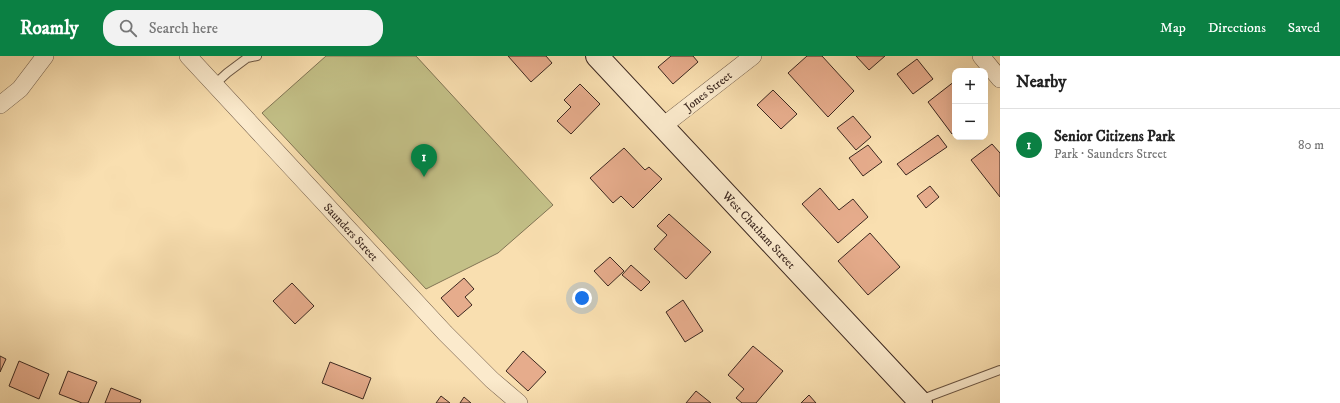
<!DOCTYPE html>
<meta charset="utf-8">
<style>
body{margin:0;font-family:"IM FELL DW Pica",serif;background:#f2f2f2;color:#222}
.controls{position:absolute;right:12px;top:12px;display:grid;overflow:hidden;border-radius:8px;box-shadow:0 4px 16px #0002}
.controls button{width:36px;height:36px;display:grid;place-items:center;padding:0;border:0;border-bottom:1px solid #e0e0e0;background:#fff;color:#222;font:20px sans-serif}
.you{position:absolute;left:582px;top:242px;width:14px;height:14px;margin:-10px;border:3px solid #fff;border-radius:50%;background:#1a73e8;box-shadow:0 0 0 6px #1a73e833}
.badge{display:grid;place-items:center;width:26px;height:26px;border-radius:50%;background:#0b8043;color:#fff;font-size:13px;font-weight:700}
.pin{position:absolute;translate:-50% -33px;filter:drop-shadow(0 1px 2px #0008)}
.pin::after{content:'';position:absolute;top:21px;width:14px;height:12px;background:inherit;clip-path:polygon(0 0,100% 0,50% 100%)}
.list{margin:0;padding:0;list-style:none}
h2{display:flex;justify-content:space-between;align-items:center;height:52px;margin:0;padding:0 16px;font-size:17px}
h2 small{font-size:13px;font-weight:400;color:#767676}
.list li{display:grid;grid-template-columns:26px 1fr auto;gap:12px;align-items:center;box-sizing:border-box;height:72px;padding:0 16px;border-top:1px solid #e0e0e0}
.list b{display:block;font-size:15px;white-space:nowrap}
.list p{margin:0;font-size:13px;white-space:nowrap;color:#767676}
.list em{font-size:13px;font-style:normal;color:#767676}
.icon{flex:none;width:22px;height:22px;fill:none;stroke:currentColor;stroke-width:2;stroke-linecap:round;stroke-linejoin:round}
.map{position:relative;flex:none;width:1000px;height:347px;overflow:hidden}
header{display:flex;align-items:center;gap:24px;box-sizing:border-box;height:56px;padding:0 20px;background:#0b8043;color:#fff}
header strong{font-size:19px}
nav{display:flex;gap:22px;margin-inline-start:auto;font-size:14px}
.search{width:280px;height:36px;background:#f2f2f2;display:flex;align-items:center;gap:10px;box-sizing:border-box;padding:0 14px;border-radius:16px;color:#767676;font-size:15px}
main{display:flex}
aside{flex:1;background:#fff}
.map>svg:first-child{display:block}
</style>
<header>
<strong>Roamly</strong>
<div class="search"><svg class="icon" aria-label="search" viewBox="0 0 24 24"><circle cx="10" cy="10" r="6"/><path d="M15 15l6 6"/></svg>Search here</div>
<nav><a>Map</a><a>Directions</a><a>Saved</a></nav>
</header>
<main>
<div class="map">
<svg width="1000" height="347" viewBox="0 0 1000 347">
<rect width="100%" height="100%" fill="#f9dfb0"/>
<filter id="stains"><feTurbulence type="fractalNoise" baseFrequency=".005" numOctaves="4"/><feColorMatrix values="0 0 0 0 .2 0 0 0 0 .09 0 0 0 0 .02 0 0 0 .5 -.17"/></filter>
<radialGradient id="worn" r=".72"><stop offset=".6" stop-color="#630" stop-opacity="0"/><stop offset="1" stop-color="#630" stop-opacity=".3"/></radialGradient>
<path fill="#c3c087" stroke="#807454" d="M 326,0 L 416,0 L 553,149 L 498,197 L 426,233 L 262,57 Z"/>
<g fill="#e6ac8c" stroke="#3c2820">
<path d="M 508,0 L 546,0 L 552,7 L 531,26 Z"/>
<path d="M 671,0 L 693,0 L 698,6 L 673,28 L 658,11 Z"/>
<path d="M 807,0 L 822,0 L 854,35 L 828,61 L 788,17 Z"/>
<path d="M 856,0 L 885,0 L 869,14 Z"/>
<path d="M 917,3 L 933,23 L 913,38 L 897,18 Z"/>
<path d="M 955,25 L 955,76 L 952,78 L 928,46 Z"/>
<path d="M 580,28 L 600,48 L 571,78 L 557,65 L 571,51 L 564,44 Z"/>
<path d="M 773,34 L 797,58 L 781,73 L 757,49 Z"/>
<path d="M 853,60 L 871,81 L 856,94 L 837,72 Z"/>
<path d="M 938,79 L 947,91 L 906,119 L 897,108 Z"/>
<path d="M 992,88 L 1000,97 L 1000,141 L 971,104 Z"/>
<path d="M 868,89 L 882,106 L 863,120 L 849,102 Z"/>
<path d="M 624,92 L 645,114 L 649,111 L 662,123 L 633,152 L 621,140 L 613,147 L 590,122 Z"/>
<path d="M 930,130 L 939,141 L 926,152 L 917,140 Z"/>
<path d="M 820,132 L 839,154 L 853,143 L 868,161 L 838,187 L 802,148 Z"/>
<path d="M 669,158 L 711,196 L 686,223 L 654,193 L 667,179 L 657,170 Z"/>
<path d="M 870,177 L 900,211 L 868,239 L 838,205 Z"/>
<path d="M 610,201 L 624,215 L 608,230 L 594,215 Z"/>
<path d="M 631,209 L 650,226 L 641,235 L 622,219 Z"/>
<path d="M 464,222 L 474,233 L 465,241 L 472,249 L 458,261 L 441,242 Z"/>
<path d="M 292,227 L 314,250 L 295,268 L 273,245 Z"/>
<path d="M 683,244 L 703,275 L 685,286 L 666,256 Z"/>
<path d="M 753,290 L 783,315 L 756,347 L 742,347 L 736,342 L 744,333 L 728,319 Z"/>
<path d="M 523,295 L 546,316 L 528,335 L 506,315 Z"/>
<path d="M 0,300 L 6,303 L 0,316 Z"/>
<path d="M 19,305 L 49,318 L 39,343 L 9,330 Z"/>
<path d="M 330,306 L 371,322 L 363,343 L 322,327 Z"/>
<path d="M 68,315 L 97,326 L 88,347 L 82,347 L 59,338 Z"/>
<path d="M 111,332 L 141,344 L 140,347 L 105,347 Z"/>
<path d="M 696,335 L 711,347 L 686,347 Z"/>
<path d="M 809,339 L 816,347 L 801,347 Z"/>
<path d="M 441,340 L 450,347 L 436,347 Z"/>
<path d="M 464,341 L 471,347 L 460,347 Z"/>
</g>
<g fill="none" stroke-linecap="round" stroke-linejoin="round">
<g stroke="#6b5644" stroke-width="10">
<g id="lane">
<path d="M 214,29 L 227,17 L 247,2 L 257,0"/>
<path d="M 920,344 L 1000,314"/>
</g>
</g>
<g stroke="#6b5644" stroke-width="18">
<g id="street">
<path d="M 188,0 L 445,277 L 492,324 L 519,347"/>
<path d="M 981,0 L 1000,23"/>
<path d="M 0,49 L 20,33 L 45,0"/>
<path d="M 663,70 L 753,0"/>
</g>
</g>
<g stroke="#3c2820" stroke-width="24">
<path id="secondary" d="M 597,0 L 921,347"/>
</g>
<use href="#lane" stroke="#fbeacc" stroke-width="8"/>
<use href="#street" stroke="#fbeacc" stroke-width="17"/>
<use href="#secondary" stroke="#fbeacc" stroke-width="22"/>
</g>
<g text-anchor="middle" stroke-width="3.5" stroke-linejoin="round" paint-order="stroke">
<g font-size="12" fill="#3c2820" stroke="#fbeacc">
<text transform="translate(708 35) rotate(-38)" y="4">Jones Street</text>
<text transform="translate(759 174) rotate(47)" y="4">West Chatham Street</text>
<text transform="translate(351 176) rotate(47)" y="4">Saunders Street</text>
</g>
</g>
<rect width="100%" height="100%" filter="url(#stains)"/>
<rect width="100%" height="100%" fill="url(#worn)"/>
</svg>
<div class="controls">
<button>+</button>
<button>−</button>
</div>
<div class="you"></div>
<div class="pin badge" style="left:424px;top:121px">1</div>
</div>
<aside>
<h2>Nearby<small></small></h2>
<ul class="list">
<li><span class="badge">1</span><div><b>Senior Citizens Park</b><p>Park · Saunders Street</p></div><em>80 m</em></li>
</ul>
</aside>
</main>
